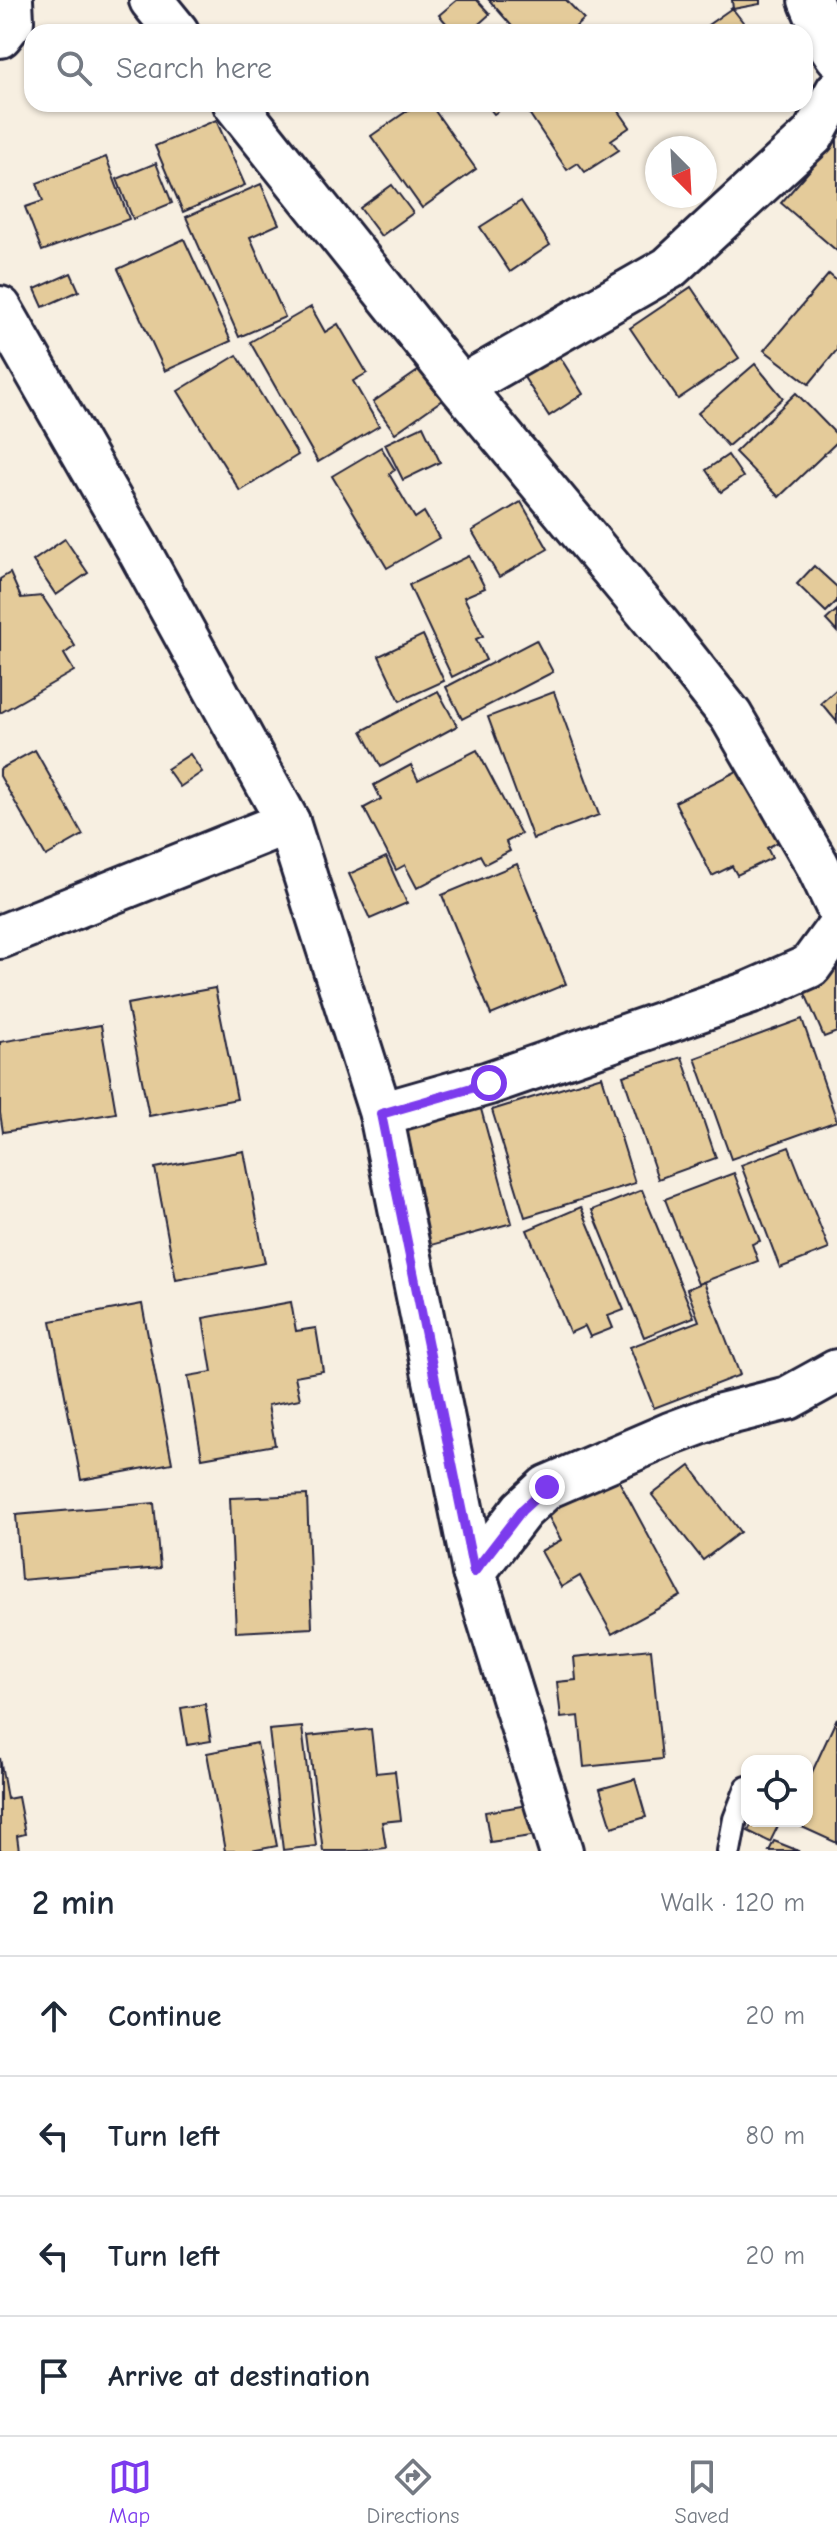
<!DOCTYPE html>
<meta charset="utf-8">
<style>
body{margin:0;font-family:"Comic Neue",sans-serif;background:#f6f6f7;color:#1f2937}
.controls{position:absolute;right:24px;bottom:24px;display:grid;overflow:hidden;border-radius:16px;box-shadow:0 2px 6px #0004}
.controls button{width:72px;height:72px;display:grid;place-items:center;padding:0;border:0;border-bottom:2px solid #e0e1e3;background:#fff;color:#1f2937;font:40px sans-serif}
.compass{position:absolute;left:645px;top:136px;width:72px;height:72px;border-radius:50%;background:#fff;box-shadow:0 2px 6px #0004;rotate:156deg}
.stop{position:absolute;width:24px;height:24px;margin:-18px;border:6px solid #7c3aed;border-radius:50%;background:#fff}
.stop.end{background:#7c3aed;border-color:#fff;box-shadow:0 2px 8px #0008}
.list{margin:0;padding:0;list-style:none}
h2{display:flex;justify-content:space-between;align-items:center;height:104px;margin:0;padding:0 32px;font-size:34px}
h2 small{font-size:26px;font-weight:400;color:#747a83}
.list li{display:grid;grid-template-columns:52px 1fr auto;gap:24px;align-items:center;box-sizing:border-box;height:120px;padding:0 32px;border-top:2px solid #e0e1e3}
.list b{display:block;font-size:30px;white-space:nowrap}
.list em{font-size:26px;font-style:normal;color:#747a83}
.icon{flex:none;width:44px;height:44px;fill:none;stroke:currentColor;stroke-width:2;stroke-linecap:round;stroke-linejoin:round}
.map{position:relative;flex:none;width:837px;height:1851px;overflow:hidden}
.search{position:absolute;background:#fff;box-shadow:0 2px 6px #0004;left:24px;right:24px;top:24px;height:88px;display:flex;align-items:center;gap:20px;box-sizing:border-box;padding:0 28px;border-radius:24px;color:#747a83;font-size:30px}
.sheet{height:584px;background:#fff}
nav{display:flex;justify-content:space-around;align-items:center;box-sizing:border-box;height:112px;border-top:2px solid #e0e1e3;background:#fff;font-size:22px;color:#747a83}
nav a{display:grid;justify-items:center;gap:4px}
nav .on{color:#7c3aed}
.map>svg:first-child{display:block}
</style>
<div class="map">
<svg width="837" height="1851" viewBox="0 0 837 1851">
<rect width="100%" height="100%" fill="#f7efe1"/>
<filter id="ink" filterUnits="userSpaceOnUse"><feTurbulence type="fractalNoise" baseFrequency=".0125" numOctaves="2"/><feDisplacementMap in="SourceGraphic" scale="16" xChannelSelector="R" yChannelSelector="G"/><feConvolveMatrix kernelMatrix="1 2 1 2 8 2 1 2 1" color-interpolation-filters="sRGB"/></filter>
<g filter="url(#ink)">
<g fill="#e4cb9a" stroke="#22223b" stroke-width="2">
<path d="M 457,0 L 477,0 L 490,14 L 470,32 L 454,32 L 439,15 Z"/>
<path d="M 489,0 L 566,0 L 584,19 L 570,32 L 517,32 Z"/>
<path d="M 732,0 L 760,0 L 760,4 L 733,9 Z"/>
<path d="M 732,8 L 750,31 L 698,32 Z"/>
<path d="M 417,104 L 430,104 L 476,169 L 422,208 L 371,136 Z"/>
<path d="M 486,104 L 508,104 L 494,114 Z"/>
<path d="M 523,104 L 614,104 L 630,127 L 611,140 L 619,150 L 585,172 L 578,163 L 567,170 Z"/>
<path d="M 216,120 L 245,185 L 183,212 L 155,146 Z"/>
<path d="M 837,139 L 837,251 L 781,203 Z"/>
<path d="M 106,157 L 129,219 L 42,251 L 25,207 L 43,201 L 37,183 Z"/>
<path d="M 156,163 L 172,203 L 133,219 L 117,179 Z"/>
<path d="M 261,184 L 279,224 L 250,237 L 285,317 L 239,337 L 186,217 Z"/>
<path d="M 392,185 L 413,213 L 381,236 L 360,208 Z"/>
<path d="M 521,201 L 550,245 L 510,272 L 480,227 Z"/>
<path d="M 184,239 L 231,341 L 165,371 L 118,269 Z"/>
<path d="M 71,273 L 79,291 L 43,307 L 35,289 Z"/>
<path d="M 829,274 L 837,281 L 837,350 L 809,384 L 764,350 Z"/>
<path d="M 691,287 L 739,358 L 678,399 L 630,328 Z"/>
<path d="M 311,307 L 325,332 L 338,324 L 367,373 L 353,381 L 379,426 L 318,462 L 250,342 Z"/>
<path d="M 555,349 L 583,394 L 549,416 L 520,371 Z"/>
<path d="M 237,355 L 298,455 L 240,491 L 178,391 Z"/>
<path d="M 755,364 L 783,398 L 728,446 L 698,413 Z"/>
<path d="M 421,369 L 442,400 L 395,433 L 373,402 Z"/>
<path d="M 796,393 L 837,435 L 837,442 L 779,497 L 735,452 Z"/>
<path d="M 423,426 L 440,462 L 403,480 L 385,444 Z"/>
<path d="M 381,447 L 395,470 L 389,474 L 415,518 L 424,512 L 439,538 L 387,568 L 332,476 Z"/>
<path d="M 728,455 L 743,477 L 721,492 L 706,470 Z"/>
<path d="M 521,502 L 548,549 L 499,577 L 472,531 Z"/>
<path d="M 65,539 L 88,573 L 56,595 L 33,561 Z"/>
<path d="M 469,556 L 485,588 L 464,597 L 483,636 L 476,639 L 486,660 L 452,677 L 409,585 Z"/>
<path d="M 814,566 L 837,587 L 837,601 L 826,612 L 797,584 Z"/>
<path d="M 10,573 L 21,598 L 42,596 L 75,646 L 64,654 L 74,671 L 0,713 L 0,579 Z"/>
<path d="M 837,610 L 837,632 L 826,620 Z"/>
<path d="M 423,635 L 444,681 L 400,701 L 379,656 Z"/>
<path d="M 536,640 L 553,672 L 462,719 L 446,687 Z"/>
<path d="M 837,689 L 837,722 L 821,703 Z"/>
<path d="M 438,691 L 457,726 L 381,767 L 362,731 Z"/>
<path d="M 554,692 L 599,815 L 533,839 L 488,717 Z"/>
<path d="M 35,750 L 83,835 L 46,856 L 0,776 L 0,769 Z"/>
<path d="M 477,750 L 521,834 L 506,842 L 510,851 L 485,864 L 480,855 L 417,888 L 405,865 L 396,870 L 364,808 L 381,799 L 374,785 L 411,765 L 418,780 Z"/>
<path d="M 190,754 L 202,772 L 180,787 L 167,769 Z"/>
<path d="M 745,767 L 782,840 L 767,848 L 772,858 L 737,875 L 732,866 L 712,876 L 675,802 Z"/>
<path d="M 386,857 L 407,903 L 370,919 L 349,874 Z"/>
<path d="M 517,864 L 566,984 L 491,1015 L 442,895 Z"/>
<path d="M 837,966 L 837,1032 L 824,1037 L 800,982 Z"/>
<path d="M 215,988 L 237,1099 L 149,1116 L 127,1004 Z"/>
<path d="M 802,1019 L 837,1121 L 731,1159 L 695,1058 Z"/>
<path d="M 101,1025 L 116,1113 L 3,1132 L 0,1113 L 0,1042 Z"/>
<path d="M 682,1057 L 716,1158 L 658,1179 L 623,1076 Z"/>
<path d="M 602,1076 L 635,1183 L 525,1217 L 492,1110 Z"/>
<path d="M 478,1098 L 512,1223 L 424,1247 L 389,1123 Z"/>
<path d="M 789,1147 L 829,1249 L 780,1268 L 741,1165 Z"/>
<path d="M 244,1151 L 265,1263 L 176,1280 L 155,1168 Z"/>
<path d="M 734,1173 L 760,1241 L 752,1244 L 758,1261 L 698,1284 L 665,1199 Z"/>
<path d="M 642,1190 L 694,1317 L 644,1337 L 592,1210 Z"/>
<path d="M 581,1207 L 624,1310 L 608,1316 L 613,1328 L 590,1337 L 585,1326 L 570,1333 L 527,1230 Z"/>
<path d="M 704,1282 L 740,1375 L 654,1408 L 630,1347 L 699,1321 L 687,1289 Z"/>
<path d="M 291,1302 L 296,1331 L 316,1328 L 323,1371 L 295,1376 L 300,1399 L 268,1405 L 275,1445 L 202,1458 L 188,1376 L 212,1372 L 203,1318 Z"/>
<path d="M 142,1304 L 172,1463 L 81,1480 L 51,1321 Z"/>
<path d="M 690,1466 L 740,1532 L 703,1560 L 652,1495 Z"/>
<path d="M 613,1470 L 681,1596 L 612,1634 L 580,1576 L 561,1587 L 541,1551 L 561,1540 L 544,1508 Z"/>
<path d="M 307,1495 L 312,1628 L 236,1632 L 230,1498 Z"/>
<path d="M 154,1503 L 160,1568 L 21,1580 L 16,1515 Z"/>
<path d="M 651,1649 L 662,1759 L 584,1767 L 579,1716 L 561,1718 L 557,1682 L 576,1680 L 574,1657 Z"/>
<path d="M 205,1704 L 211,1741 L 187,1745 L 181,1708 Z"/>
<path d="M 837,1718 L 837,1843 L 789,1821 L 807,1821 L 807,1783 Z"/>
<path d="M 302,1727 L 316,1846 L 283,1850 L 269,1730 Z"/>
<path d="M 371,1729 L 376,1773 L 395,1771 L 401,1820 L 382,1822 L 386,1848 L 361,1851 L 323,1851 L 308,1736 Z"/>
<path d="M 257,1743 L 277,1846 L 251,1851 L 225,1851 L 207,1753 Z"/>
<path d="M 0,1758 L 7,1799 L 18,1797 L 25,1834 L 17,1836 L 19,1851 L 0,1851 Z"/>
<path d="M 635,1779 L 646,1817 L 612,1827 L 600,1789 Z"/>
<path d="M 534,1804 L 538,1835 L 490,1842 L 485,1812 Z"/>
<path d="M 753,1821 L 774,1821 L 779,1824 L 770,1842 L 748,1831 Z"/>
<path d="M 774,1841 L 799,1851 L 769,1851 Z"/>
</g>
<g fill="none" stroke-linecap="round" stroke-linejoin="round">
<g stroke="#22223b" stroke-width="28">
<path id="lane" d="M 729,1851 L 735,1819 L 747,1788"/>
</g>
<g stroke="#22223b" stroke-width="48">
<g id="street">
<path d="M 151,0 L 177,32"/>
<path d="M 810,0 L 827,41 L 837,56"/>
<path d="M 0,36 L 12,21 L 11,0"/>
<path d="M 837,91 L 813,135 L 669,268 L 461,387 L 670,639 L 731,716 L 817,864 L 837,906"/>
<path d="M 235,104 L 461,387"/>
<path d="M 0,308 L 136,545 L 288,822 L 381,1114 L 474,1572 L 561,1851"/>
<path d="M 0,937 L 288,822"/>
<path d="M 381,1114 L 489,1083 L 749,993 L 810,966 L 837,929"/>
<path d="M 474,1572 L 522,1510 L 547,1487 L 670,1434 L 721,1415 L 788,1398 L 837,1371"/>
</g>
</g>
<use href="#lane" stroke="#fff" stroke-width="22"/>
<use href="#street" stroke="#fff" stroke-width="42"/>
</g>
</g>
<g fill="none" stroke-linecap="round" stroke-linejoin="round" filter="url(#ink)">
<path stroke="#7c3aed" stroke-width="10" d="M 489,1083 L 381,1114 L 474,1572 L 522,1510 L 547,1487"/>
</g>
</svg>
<div class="controls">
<button><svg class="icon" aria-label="locate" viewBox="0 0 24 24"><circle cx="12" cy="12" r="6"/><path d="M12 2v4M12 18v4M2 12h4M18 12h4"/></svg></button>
</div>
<svg class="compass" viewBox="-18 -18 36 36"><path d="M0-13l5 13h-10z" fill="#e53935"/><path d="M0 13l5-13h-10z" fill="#747a83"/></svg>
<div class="stop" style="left:489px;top:1083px"></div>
<div class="stop end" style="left:547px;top:1487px"></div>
<div class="search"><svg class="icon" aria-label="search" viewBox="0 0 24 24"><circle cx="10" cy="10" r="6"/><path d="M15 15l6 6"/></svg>Search here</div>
</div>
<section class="sheet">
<h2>2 min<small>Walk · 120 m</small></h2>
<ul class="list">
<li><svg class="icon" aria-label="ahead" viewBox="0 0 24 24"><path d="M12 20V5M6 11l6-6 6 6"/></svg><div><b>Continue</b></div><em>20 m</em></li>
<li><svg class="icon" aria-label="left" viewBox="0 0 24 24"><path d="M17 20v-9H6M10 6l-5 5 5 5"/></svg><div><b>Turn left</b></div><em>80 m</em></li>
<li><svg class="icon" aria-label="left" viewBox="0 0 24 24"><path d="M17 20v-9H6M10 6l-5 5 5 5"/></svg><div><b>Turn left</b></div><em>20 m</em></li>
<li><svg class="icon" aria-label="arrive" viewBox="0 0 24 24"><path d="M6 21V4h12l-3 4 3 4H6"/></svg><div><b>Arrive at destination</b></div></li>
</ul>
</section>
<nav>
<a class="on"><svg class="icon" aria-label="map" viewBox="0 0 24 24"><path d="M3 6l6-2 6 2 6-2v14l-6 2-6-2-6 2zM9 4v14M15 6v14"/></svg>Map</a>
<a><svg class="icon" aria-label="directions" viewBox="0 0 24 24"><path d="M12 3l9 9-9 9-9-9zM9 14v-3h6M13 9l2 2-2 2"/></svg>Directions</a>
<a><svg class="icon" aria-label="saved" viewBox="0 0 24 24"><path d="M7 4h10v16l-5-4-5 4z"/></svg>Saved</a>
</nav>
